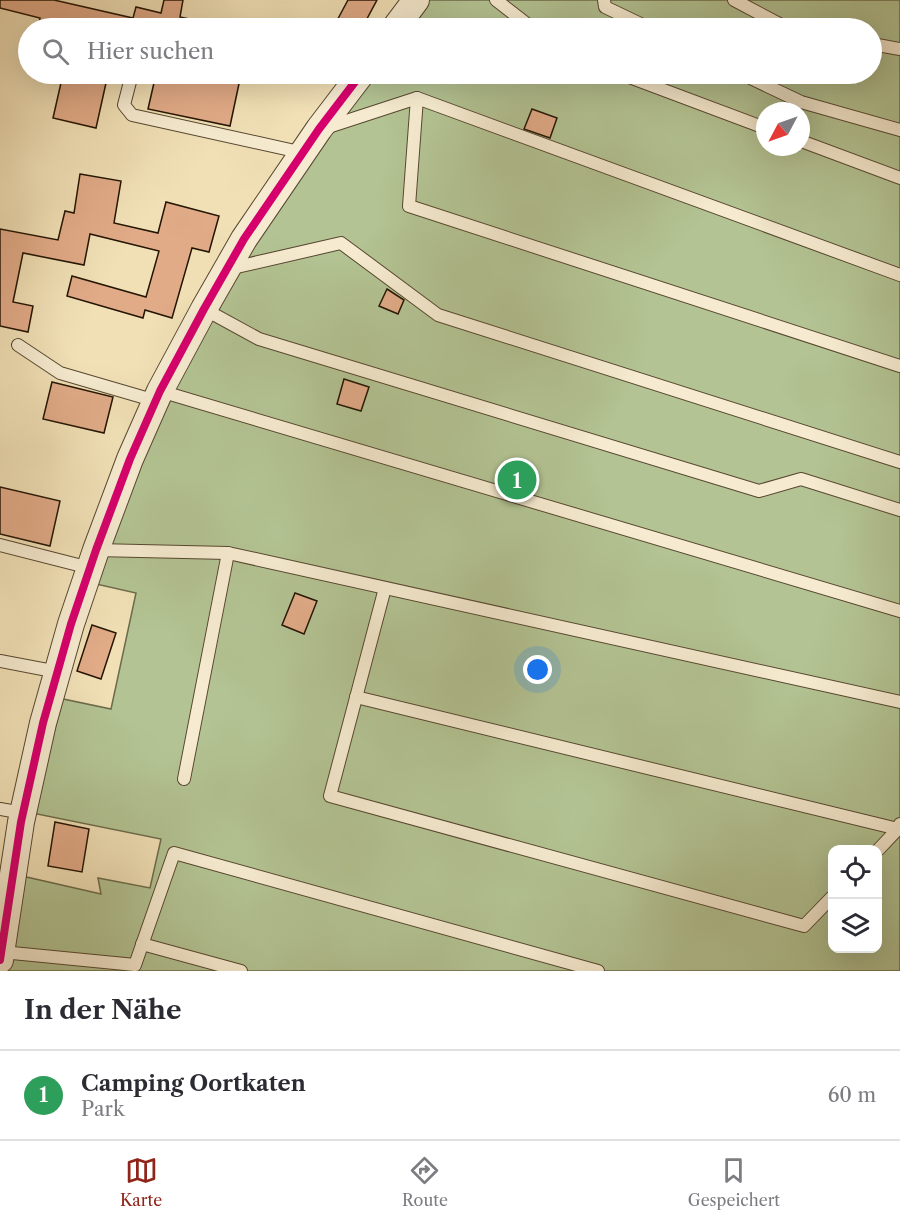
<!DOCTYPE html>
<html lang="de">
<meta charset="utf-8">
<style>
body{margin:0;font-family:"Libre Caslon Text",serif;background:#f2f2f3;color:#2b2b33}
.controls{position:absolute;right:18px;bottom:18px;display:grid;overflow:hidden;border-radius:12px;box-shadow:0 6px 24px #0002}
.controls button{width:54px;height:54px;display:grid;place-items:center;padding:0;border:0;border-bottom:2px solid #e1e1e2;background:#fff;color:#2b2b33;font:30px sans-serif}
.compass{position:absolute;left:756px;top:102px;width:54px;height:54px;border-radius:50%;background:#fff;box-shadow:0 6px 24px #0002;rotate:229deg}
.you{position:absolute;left:538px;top:670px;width:21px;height:21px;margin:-15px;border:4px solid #fff;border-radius:50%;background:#1a73e8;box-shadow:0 0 0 9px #1a73e833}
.badge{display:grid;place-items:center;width:39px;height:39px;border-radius:50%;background:#8f2418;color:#fff;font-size:20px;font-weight:700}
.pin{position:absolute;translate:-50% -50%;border:3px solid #fff;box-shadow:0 2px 6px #0006}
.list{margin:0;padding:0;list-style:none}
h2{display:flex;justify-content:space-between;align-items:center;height:78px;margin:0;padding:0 24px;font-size:26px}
h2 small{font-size:20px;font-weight:400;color:#7c7c81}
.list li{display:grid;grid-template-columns:39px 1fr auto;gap:18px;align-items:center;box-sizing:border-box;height:90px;padding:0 24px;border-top:2px solid #e1e1e2}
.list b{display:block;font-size:22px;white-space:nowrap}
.list p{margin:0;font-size:20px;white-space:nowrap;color:#7c7c81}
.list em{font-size:20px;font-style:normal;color:#7c7c81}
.icon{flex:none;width:33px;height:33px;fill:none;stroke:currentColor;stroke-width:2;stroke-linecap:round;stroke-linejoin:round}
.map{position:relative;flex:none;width:900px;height:971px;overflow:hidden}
.search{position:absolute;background:#fff;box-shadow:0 6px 24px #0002;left:18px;right:18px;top:18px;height:66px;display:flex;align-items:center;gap:15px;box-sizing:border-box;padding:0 21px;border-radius:33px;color:#7c7c81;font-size:22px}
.sheet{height:168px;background:#fff}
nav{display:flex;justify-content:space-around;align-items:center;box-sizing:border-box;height:84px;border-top:2px solid #e1e1e2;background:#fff;font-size:16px;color:#7c7c81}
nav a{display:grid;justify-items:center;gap:3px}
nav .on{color:#8f2418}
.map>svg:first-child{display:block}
</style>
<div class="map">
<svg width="900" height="971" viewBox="0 0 900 971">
<rect width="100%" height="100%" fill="#f1e0b6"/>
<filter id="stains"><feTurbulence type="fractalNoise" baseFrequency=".00333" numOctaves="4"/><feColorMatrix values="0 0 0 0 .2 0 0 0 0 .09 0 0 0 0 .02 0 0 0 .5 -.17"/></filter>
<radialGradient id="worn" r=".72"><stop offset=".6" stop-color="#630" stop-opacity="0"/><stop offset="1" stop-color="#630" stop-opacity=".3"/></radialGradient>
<path fill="#b3c393" stroke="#6c6c4b" stroke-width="1.5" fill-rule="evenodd" d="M 428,0 L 900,0 L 900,971 L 8,971 L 22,876 L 101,894 L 98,878 L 150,888 L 161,839 L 32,813 L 63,699 L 111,709 L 136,593 L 96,584 L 154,426 L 244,257 L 319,148 L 373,74 L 872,74 L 872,28 L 407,28 ZM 765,111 L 801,111 L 801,147 L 765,147 ZM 832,850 L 878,850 L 878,948 L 832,948 Z"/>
<g fill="#e1ab88" stroke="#241503" stroke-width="1.5">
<path d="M 0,0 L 54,0 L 133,18 L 136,7 L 161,13 L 164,0 L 183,0 L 180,17 L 199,21 L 198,28 L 38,28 L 40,18 L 0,8 Z"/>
<path d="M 348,0 L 377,0 L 362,28 L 333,28 Z"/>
<path d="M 63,74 L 108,74 L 96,128 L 53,118 Z"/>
<path d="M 156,74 L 213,74 L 240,79 L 230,126 L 148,109 Z"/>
<path d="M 532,109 L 557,118 L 550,138 L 524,129 Z"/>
<path d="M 80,174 L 121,181 L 114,223 L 158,233 L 166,202 L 219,216 L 209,252 L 192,248 L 172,318 L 145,310 L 143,318 L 67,296 L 72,276 L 146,297 L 159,251 L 90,234 L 84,265 L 23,253 L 13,302 L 33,306 L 28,332 L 0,326 L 0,229 L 58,240 L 65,211 L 74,213 Z"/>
<path d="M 387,289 L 404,300 L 398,314 L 379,306 Z"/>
<path d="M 344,379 L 369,387 L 361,411 L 337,404 Z"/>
<path d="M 52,382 L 113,397 L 104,433 L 43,419 Z"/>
<path d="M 0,487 L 60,501 L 50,546 L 0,534 Z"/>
<path d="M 295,593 L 317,601 L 304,634 L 282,625 Z"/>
<path d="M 92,625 L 116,633 L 101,679 L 77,671 Z"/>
<path d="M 55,822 L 89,829 L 82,872 L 48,866 Z"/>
</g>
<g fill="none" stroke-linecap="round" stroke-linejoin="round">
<g stroke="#574830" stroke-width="14">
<g id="lane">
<path d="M 496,0 L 532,28"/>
<path d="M 604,0 L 605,7 L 649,28"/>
<path d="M 734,0 L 787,28"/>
<path d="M 872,44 L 900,49"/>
<path d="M 132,74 L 124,105 L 132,115 L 304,153"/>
<path d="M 621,74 L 765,128"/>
<path d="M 742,74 L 801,102 L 900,130"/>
<path d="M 417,98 L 409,206 L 900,366"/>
<path d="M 325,128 L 417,98 L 900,275"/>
<path d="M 801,141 L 900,178"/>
<path d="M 228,269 L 341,243 L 438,315 L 900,462"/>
<path d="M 204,309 L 259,339 L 759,491 L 801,479 L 900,510"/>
<path d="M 18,345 L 60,373 L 156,401"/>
<path d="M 160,391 L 900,611"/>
<path d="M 0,545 L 90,568"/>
<path d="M 96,550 L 228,553 L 900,702"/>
<path d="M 385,588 L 330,796 L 804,926 L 832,897"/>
<path d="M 0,661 L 58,672"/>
<path d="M 356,697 L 898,829"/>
<path d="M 184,779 L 228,553"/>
<path d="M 0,809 L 23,813"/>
<path d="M 878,850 L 898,829 L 900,824"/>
<path d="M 142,944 L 241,971"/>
<path d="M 2,952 L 135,965 L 174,853 L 598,971"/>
</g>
</g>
<g stroke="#574830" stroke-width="28">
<g id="street">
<path d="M 395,28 L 416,0"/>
<path d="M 0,960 L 21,822 L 43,723 L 71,624 L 96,550 L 130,459 L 160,391 L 204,309 L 244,239 L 319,129 L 361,74"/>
</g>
</g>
<use href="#lane" stroke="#f6ebd0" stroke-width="12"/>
<use href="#street" stroke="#f6ebd0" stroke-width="26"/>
<g stroke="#f6ebd0" stroke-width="11">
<path id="cycleway" d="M 0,960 L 21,822 L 43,723 L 71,624 L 96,550 L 130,459 L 160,391 L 204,309 L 244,239 L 319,129 L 361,74"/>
</g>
<use href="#cycleway" stroke="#d6006c" stroke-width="8"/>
</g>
<rect width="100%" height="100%" filter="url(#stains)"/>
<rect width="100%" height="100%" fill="url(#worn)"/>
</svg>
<div class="controls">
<button><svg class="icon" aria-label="locate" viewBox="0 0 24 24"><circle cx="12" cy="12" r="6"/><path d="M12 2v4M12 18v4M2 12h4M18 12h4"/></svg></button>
<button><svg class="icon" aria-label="layers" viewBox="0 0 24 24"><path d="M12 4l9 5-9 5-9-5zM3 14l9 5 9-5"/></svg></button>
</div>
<svg class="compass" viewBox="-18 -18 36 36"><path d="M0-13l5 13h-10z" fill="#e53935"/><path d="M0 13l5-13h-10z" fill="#7c7c81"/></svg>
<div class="you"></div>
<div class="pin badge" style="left:517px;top:480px;background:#2e9e5b">1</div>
<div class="search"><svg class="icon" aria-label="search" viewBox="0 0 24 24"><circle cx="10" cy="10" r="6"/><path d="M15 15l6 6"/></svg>Hier suchen</div>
</div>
<section class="sheet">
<h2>In der Nähe<small></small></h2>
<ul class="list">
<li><span class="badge" style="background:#2e9e5b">1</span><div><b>Camping Oortkaten</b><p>Park</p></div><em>60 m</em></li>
</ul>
</section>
<nav>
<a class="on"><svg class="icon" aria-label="map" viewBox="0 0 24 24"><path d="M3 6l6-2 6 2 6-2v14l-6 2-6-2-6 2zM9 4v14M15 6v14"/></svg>Karte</a>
<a><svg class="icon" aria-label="directions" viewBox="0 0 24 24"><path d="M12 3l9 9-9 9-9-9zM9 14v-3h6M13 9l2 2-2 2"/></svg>Route</a>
<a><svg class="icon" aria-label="saved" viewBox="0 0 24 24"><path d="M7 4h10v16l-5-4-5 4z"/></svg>Gespeichert</a>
</nav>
